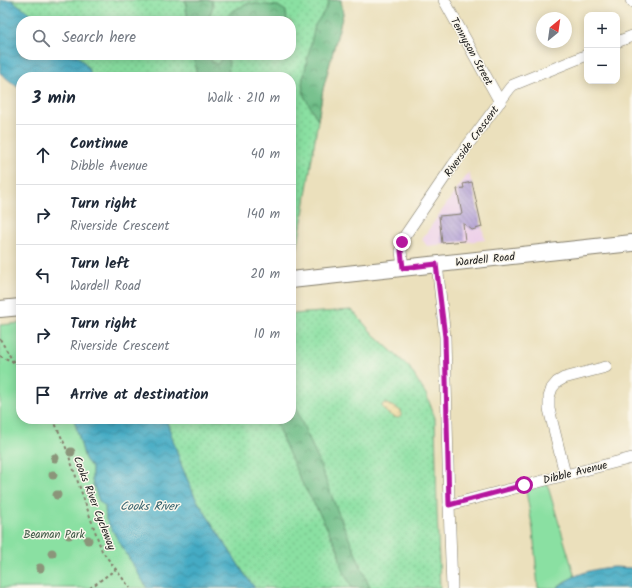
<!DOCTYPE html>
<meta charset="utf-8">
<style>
body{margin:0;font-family:Kalam,sans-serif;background:#f2f2f3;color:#1f2937}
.controls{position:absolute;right:12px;top:12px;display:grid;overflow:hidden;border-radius:8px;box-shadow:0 2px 10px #0003}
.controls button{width:36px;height:36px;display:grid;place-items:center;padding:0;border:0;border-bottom:1px solid #e0e1e3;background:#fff;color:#1f2937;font:20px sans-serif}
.compass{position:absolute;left:536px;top:12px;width:36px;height:36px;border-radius:50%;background:#fff;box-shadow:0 2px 10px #0003;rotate:29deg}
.stop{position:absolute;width:12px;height:12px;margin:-9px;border:3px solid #b5179e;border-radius:50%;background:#fff}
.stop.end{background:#b5179e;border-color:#fff;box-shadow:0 1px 4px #0008}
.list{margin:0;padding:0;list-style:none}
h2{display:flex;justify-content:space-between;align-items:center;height:52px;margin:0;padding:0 16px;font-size:17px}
h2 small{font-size:13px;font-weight:400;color:#747a83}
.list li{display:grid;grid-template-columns:26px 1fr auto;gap:12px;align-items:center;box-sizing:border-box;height:60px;padding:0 16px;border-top:1px solid #e0e1e3}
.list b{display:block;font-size:15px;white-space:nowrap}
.list p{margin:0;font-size:13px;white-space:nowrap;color:#747a83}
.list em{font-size:13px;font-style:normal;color:#747a83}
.icon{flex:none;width:22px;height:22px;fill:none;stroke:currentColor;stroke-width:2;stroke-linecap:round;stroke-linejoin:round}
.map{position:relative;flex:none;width:632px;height:588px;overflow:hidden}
.search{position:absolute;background:#fff;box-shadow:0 2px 10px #0003;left:16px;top:16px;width:280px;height:44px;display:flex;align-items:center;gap:10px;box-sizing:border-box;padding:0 14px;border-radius:16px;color:#747a83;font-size:15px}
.panel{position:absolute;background:#fff;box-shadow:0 2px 10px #0003;left:16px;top:72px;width:280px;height:352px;border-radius:16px}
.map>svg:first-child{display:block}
</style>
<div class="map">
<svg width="632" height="588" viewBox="0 0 632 588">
<defs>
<pattern id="grass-dots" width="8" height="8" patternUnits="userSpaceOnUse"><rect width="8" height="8" fill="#8ae0a2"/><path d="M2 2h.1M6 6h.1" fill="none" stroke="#76c08b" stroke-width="1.8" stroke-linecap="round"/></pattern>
<pattern id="forest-crowns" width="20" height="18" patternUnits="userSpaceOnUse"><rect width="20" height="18" fill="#6fbe88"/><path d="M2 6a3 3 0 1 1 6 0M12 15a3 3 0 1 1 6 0" fill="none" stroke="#5a9a6e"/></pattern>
<pattern id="sand-dots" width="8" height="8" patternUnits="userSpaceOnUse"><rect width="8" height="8" fill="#eeda9e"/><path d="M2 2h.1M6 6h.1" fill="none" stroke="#ccba88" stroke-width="1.8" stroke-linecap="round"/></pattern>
<pattern id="water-waves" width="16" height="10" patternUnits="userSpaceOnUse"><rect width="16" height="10" fill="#44abc4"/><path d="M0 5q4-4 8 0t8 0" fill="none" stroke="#388a9e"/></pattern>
<pattern id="building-back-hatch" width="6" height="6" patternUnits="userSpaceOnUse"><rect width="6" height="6" fill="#b19ed4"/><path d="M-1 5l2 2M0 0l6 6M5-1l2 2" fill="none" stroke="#8f80ab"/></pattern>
</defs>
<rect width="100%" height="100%" fill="#fbf7ec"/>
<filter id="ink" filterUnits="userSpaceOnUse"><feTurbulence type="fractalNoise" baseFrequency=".025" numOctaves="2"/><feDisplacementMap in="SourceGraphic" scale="8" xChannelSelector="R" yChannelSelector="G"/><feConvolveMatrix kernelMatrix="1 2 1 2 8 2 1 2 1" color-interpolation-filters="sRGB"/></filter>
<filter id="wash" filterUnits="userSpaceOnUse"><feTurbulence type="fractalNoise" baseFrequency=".012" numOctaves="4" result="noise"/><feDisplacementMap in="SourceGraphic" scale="16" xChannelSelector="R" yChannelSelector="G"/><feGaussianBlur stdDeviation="0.9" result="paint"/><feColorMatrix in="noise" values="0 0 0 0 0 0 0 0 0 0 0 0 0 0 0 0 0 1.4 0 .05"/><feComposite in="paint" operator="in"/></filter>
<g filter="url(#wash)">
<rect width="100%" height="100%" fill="#ebe0bc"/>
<path fill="#edd0e9" d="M 469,172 L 485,240 L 427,246 L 422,239 Z"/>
<g fill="url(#grass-dots)" stroke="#537e5f">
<path d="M 11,0 L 341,0 L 343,14 L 323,89 L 296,258 L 291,259 L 291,77 L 91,77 C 90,68 83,62 77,55 L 291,55 L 291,21 L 42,21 Z"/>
<path d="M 352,310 L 374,335 L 409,367 L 427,396 L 435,418 L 437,511 L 440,588 L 255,588 L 245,575 L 195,497 L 182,467 L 166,419 L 291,419 L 291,314 Z"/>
</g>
<g fill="url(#forest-crowns)" stroke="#466d52">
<path d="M 185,0 L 212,0 L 213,6 L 208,21 L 188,21 Z"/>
<path d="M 329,0 L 341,0 L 343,14 L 323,89 L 318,120 L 304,96 L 302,83 L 315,25 L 327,7 Z"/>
<path d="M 249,3 L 278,6 L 286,11 L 287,21 L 222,21 L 232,11 Z"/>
<path d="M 193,55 L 210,55 L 212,62 L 215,64 L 218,64 L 223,55 L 226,55 C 230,62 229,69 227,77 L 197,77 Z"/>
<path d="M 291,381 L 294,400 L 300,418 L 315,452 L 336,507 L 370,588 L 352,588 L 341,566 L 338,550 L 321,516 L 302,483 L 282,438 L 275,419 L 291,419 Z"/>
</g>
<path fill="url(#sand-dots)" stroke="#857b5d" d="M 384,403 L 394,407 L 401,411 L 401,416 L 398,418 C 390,415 384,413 382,405 Z"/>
<g fill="#8ae0a2" stroke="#537e5f">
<path d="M 21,323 L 21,419 L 74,419 L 85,459 L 92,468 L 92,481 L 99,501 L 105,507 L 106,520 L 147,588 L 0,588 L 0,325 Z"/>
<path d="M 546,480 L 575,577 L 565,581 L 556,588 L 538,588 L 533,530 L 525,485 Z"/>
</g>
<g fill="url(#water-waves)" stroke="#306470">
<path d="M 0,0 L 11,0 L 42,21 L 21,21 L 21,55 L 77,55 C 83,62 90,68 91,77 L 21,77 L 21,90 L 0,73 Z"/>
<path d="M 74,419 L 166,419 L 182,467 L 195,497 L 245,575 L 255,588 L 147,588 L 106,520 L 105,507 L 99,501 L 92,481 L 92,468 L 85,459 Z"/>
<path d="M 614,567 L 632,568 L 632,588 L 557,588 C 572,574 595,568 614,567 Z"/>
</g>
<g id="blocks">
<path fill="url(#building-back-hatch)" d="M 472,182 L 482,227 L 472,230 L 463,223 L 465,241 L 442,243 L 439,216 L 462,214 L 457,189 L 464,188 L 463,184 Z"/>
</g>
</g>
<g filter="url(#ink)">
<use href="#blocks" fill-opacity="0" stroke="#847e6c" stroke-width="1"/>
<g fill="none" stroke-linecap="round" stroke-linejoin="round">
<g stroke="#847e6c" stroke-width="12">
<g id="street">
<path d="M 444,0 L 500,102"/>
<path d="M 631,0 L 632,2"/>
<path d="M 617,42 L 632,36"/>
<path d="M 437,264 L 445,337 L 449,505 L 452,588"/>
<path d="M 403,268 L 401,251 L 404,237 L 453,165 L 510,88 L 513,85 L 587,55"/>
<path d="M 565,474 L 549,409 L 549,397 L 552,388 L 557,382 L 564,378 L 606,367"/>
<path d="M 449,505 L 632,458"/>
</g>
</g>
<g stroke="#847e6c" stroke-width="18">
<g id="secondary">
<path d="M 291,280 L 632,243"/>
<path d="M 0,309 L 21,307"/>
</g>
</g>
<g stroke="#847e6c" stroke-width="2" stroke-dasharray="3 3" stroke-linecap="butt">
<path d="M 0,339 L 14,363"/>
<path d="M 0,356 L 12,361 L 21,369"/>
<path d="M 53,419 L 65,445 L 102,551 L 130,588"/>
<path d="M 90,588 L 116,569"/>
</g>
<use href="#street" stroke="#fff" stroke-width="11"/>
<use href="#secondary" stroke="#fff" stroke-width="16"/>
</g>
<g fill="#8b957a">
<circle cx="71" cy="452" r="4.5"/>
<circle cx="55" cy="458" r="4.5"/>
<circle cx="53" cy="475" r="4.5"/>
<circle cx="57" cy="495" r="4.5"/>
<circle cx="69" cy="535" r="4.5"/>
<circle cx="88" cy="540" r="4.5"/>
<circle cx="52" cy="553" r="4.5"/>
<circle cx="40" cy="568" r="4.5"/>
</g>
</g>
<g fill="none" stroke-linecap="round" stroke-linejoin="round" filter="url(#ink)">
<path stroke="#b5179e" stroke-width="5" d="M 402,242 L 401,251 L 403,268 L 436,264 L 445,337 L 449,505 L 524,485"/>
</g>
<g text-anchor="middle" stroke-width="3" stroke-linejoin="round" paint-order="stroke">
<g font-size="11" fill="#1c1c1c" stroke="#fbf7ec">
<text transform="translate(472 51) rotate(61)" y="4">Tennyson Street</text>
<text transform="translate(471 141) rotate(-54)" y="4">Riverside Crescent</text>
<text transform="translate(485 259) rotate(-6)" y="4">Wardell Road</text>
<text transform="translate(575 472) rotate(-14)" y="4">Dibble Avenue</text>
<text transform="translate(95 503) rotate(69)" y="4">Cooks River Cycleway</text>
</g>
<g font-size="11" fill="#3d5744" stroke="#fbf7ec">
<text x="54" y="538">Beaman Park</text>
</g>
<g font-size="12" font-style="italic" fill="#2e5c68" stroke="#fbf7ec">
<text x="149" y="510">Cooks River</text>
</g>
</g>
</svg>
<div class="controls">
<button>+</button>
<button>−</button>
</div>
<svg class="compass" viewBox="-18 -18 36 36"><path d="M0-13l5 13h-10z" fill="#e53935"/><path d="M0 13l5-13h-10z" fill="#747a83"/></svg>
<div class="stop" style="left:524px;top:485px"></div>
<div class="stop end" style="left:402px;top:242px"></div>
<div class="search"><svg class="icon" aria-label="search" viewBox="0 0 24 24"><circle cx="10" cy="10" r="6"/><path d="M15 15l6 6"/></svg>Search here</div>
<section class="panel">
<h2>3 min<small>Walk · 210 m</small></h2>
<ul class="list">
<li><svg class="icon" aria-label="ahead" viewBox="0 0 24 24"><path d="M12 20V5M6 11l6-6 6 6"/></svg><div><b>Continue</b><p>Dibble Avenue</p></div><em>40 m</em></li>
<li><svg class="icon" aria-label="right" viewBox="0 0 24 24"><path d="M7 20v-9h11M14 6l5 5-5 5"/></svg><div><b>Turn right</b><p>Riverside Crescent</p></div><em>140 m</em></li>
<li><svg class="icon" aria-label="left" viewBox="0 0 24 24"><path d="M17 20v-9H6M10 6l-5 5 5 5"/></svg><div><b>Turn left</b><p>Wardell Road</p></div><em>20 m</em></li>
<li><svg class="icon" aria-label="right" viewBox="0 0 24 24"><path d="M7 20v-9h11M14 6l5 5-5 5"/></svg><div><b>Turn right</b><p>Riverside Crescent</p></div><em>10 m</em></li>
<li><svg class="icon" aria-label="arrive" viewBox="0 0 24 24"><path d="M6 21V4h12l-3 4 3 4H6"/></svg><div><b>Arrive at destination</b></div></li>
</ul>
</section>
</div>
